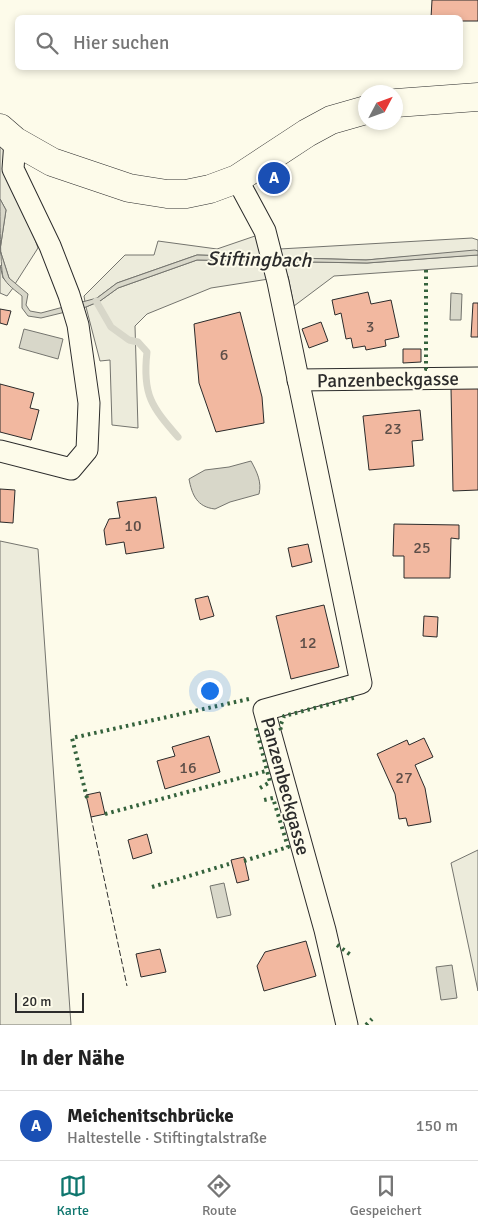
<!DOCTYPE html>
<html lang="de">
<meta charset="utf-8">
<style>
body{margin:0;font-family:Signika,sans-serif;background:#f6f6f6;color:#222}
.compass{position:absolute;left:358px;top:85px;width:45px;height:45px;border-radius:50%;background:#fff;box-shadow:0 2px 8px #0003;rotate:49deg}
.scale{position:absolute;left:15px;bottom:12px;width:69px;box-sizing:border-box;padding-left:5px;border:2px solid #2b2b2b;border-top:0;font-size:14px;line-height:18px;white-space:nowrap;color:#2b2b2b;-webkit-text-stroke:4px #fdfbea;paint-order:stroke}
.you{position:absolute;left:209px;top:690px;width:18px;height:18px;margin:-12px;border:4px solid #fff;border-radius:50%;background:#1a73e8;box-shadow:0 0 0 8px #1a73e833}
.badge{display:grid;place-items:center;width:32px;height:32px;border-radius:50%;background:#0f766e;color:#fff;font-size:16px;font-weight:700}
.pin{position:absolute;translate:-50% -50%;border:2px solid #fff;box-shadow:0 1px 5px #0006}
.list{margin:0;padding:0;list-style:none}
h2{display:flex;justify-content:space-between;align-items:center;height:65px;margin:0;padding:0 20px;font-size:21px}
h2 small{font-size:16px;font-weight:400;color:#767676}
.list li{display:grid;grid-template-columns:32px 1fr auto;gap:15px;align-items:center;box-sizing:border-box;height:70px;padding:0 20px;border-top:1px solid #e0e0e0}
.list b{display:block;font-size:19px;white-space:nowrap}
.list p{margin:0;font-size:16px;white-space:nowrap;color:#767676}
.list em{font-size:16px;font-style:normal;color:#767676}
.icon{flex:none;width:28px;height:28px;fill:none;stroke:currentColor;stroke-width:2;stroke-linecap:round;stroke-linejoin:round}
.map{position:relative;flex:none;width:478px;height:1025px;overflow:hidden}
.search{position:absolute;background:#fff;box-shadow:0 2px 8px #0003;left:15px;right:15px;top:15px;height:55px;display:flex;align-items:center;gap:12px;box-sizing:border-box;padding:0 18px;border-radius:8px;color:#767676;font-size:19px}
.sheet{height:135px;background:#fff}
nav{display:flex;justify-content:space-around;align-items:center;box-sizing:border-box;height:70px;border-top:1px solid #e0e0e0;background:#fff;font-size:14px;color:#767676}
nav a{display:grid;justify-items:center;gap:2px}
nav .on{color:#0f766e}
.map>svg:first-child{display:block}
</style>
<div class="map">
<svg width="478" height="1025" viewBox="0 0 478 1025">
<rect width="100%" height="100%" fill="#fdfbea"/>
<g fill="#ecebdb" stroke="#74746e">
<path d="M 0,146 L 4,151 L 38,248 L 15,284 L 9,278 L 0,250 L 6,210 L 0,199 Z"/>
<path d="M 258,235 L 262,250 L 472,238 L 478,240 L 478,251 L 366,260 L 197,255 L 117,283 L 97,298 L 85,302 L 84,296 L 125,255 L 154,255 L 158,241 L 217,249 Z"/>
<path d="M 475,255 L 478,255 L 478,266 L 334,276 L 294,306 L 288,276 L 211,288 L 147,314 L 135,326 L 138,428 L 112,425 L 110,360 L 100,361 L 86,307 L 100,301 L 118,288 L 197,260 L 367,263 Z"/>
<path d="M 0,265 L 3,278 L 13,288 L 7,296 L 0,293 Z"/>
<path d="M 0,541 L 38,549 L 71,1025 L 0,1025 Z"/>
<path d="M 478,850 L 478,991 L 451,863 Z"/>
</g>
<g fill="#d8d7c9" stroke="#74746e">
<path d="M 0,199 L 6,210 L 0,250 L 9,278 L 28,294 L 26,305 L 30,311 L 41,313 L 97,298 L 117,283 L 197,255 L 366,260 L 475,250 L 478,251 L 478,255 L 367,263 L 197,260 L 118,288 L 100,301 L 86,307 L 41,318 L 28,316 L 22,308 L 22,296 C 16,291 7,285 3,277 C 0,264 0,216 0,199 Z"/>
<path d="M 451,293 L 462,294 L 461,320 L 450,320 Z"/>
<path d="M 24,329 L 63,339 L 58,359 L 19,348 Z"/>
<path d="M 251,461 C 257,472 262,482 259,494 L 230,502 L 215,509 C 197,507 192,495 189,479 L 205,470 L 229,467 Z"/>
<path d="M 224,883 L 231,915 L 217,918 L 210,886 Z"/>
<path d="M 452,965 L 457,998 L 441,1000 L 436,967 Z"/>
</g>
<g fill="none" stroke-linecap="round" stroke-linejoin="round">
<path stroke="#d8d7c9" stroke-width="7" d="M 96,301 L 111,327 L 129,340 L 138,342 L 147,352 C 142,395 152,407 178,437"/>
</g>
<g fill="#f2b8a0" stroke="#2b2b2b">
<path d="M 432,0 L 478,0 L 478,21 L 460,21 L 460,18 L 431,18 Z"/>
<path d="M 368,292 L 371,304 L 391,300 L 399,337 L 385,340 L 386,346 L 366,350 L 365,346 L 353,348 L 351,338 L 346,339 L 341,313 L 335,315 L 332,300 Z"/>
<path d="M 473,303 L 478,303 L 478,337 L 471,337 Z"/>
<path d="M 0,309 L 11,311 L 7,325 L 0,323 Z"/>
<path d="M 240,312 L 262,397 L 264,423 L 216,432 L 199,383 L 194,324 Z"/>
<path d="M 321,322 L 328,341 L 309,348 L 302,329 Z"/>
<path d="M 403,349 L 421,349 L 421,362 L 403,363 Z"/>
<path d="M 0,384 L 34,393 L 30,408 L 39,410 L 31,440 L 0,432 Z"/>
<path d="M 478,387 L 478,490 L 453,491 L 451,388 Z"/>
<path d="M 420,410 L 423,440 L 412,441 L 414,466 L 369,470 L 363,416 Z"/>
<path d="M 0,489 L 15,490 L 13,523 L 0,522 Z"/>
<path d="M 156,497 L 164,548 L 126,554 L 124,542 L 106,545 L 104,530 L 109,519 L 120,518 L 117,502 Z"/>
<path d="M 394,524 L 459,525 L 459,539 L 451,538 L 450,578 L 404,578 L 404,556 L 393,556 Z"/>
<path d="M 308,544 L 312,562 L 292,567 L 288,548 Z"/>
<path d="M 208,596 L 214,616 L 200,620 L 195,599 Z"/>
<path d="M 324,605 L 339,667 L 291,679 L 276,616 Z"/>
<path d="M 424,616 L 438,617 L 437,637 L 423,636 Z"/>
<path d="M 209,736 L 220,772 L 165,789 L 157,761 L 175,756 L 172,747 Z"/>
<path d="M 424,738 L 433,757 L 415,765 L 425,788 L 431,822 L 408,826 L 406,818 L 399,819 L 395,794 L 377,754 L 407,740 L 409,745 Z"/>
<path d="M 100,792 L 105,814 L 91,817 L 86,795 Z"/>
<path d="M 147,834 L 152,853 L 133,859 L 128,840 Z"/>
<path d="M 244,857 L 249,880 L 237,883 L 231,860 Z"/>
<path d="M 306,941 L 316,976 L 264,991 L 257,966 L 265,952 Z"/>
<path d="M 160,949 L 166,972 L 141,977 L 136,954 Z"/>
</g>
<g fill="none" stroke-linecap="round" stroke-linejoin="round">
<g stroke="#2b2b2b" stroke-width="23">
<g id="street">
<path d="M 237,179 L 265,231 L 278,282 L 361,683 L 264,710 L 325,930 L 347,1025"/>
<path d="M 298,380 L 478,378"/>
<path d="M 0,451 L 71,469 L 87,450 L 89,403 L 78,325 L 69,295 L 50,246 L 13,169 L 15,141"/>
</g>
</g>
<g stroke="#2b2b2b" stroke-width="29">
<g id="secondary">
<path d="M 396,103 L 478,97"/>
<path d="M 0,128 L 15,141 L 52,162 L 129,188 L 167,194 L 186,194 L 210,189 L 237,179 L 307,133 L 331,120 L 366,110"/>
</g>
</g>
<use href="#street" stroke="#fdfbea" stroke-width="21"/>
<use href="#secondary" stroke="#fdfbea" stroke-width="28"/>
<g stroke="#34623c" stroke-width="4" stroke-dasharray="2.5 4" stroke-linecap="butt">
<path d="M 426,270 L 426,369 L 430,369"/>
<path d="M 256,728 L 270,782 L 260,788"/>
<path d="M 281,730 L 280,727 L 284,716 L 357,697"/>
<path d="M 87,798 L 72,738 L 249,699"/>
<path d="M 105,814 L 266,771"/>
<path d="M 244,861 L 288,847 L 273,798 L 264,800"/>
<path d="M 152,887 L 229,864"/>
<path d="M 337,945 L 351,955"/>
<path d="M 366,1025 L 372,1019"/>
</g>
<path stroke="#2b2b2b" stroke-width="1" stroke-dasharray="6 2.5" stroke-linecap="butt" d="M 91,817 L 127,986"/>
</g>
<g text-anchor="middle" stroke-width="4" stroke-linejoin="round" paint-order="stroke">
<g font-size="16" fill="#5d4e48">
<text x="370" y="332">3</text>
<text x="224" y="360">6</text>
<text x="393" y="434">23</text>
<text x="133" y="531">10</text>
<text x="422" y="553">25</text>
<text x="308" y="648">12</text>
<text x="188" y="773">16</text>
<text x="404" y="783">27</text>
</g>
<g font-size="19" fill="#2b2b2b" stroke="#fdfbea">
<text transform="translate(388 379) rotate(-1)" y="7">Panzenbeckgasse</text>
<text transform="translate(286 786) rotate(75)" y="7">Panzenbeckgasse</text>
</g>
<g font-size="20" font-style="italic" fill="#2b2b2b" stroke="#fdfbea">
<text transform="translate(259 259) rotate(1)" y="7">Stiftingbach</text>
</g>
</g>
</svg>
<svg class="compass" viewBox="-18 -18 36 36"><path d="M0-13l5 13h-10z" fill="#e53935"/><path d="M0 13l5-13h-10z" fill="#767676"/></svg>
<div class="scale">20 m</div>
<div class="you"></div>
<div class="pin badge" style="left:274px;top:178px;background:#1a4fb4">A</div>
<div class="search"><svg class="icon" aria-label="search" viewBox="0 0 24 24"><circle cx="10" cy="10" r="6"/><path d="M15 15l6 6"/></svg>Hier suchen</div>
</div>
<section class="sheet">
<h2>In der Nähe<small></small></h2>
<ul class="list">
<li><span class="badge" style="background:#1a4fb4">A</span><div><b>Meichenitschbrücke</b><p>Haltestelle · Stiftingtalstraße</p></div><em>150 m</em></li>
</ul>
</section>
<nav>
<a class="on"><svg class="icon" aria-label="map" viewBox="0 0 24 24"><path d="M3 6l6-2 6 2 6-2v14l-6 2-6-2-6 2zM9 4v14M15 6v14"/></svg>Karte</a>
<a><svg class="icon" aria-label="directions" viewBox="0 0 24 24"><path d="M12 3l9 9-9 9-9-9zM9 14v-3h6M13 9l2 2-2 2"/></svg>Route</a>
<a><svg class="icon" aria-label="saved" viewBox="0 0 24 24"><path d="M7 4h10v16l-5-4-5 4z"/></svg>Gespeichert</a>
</nav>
